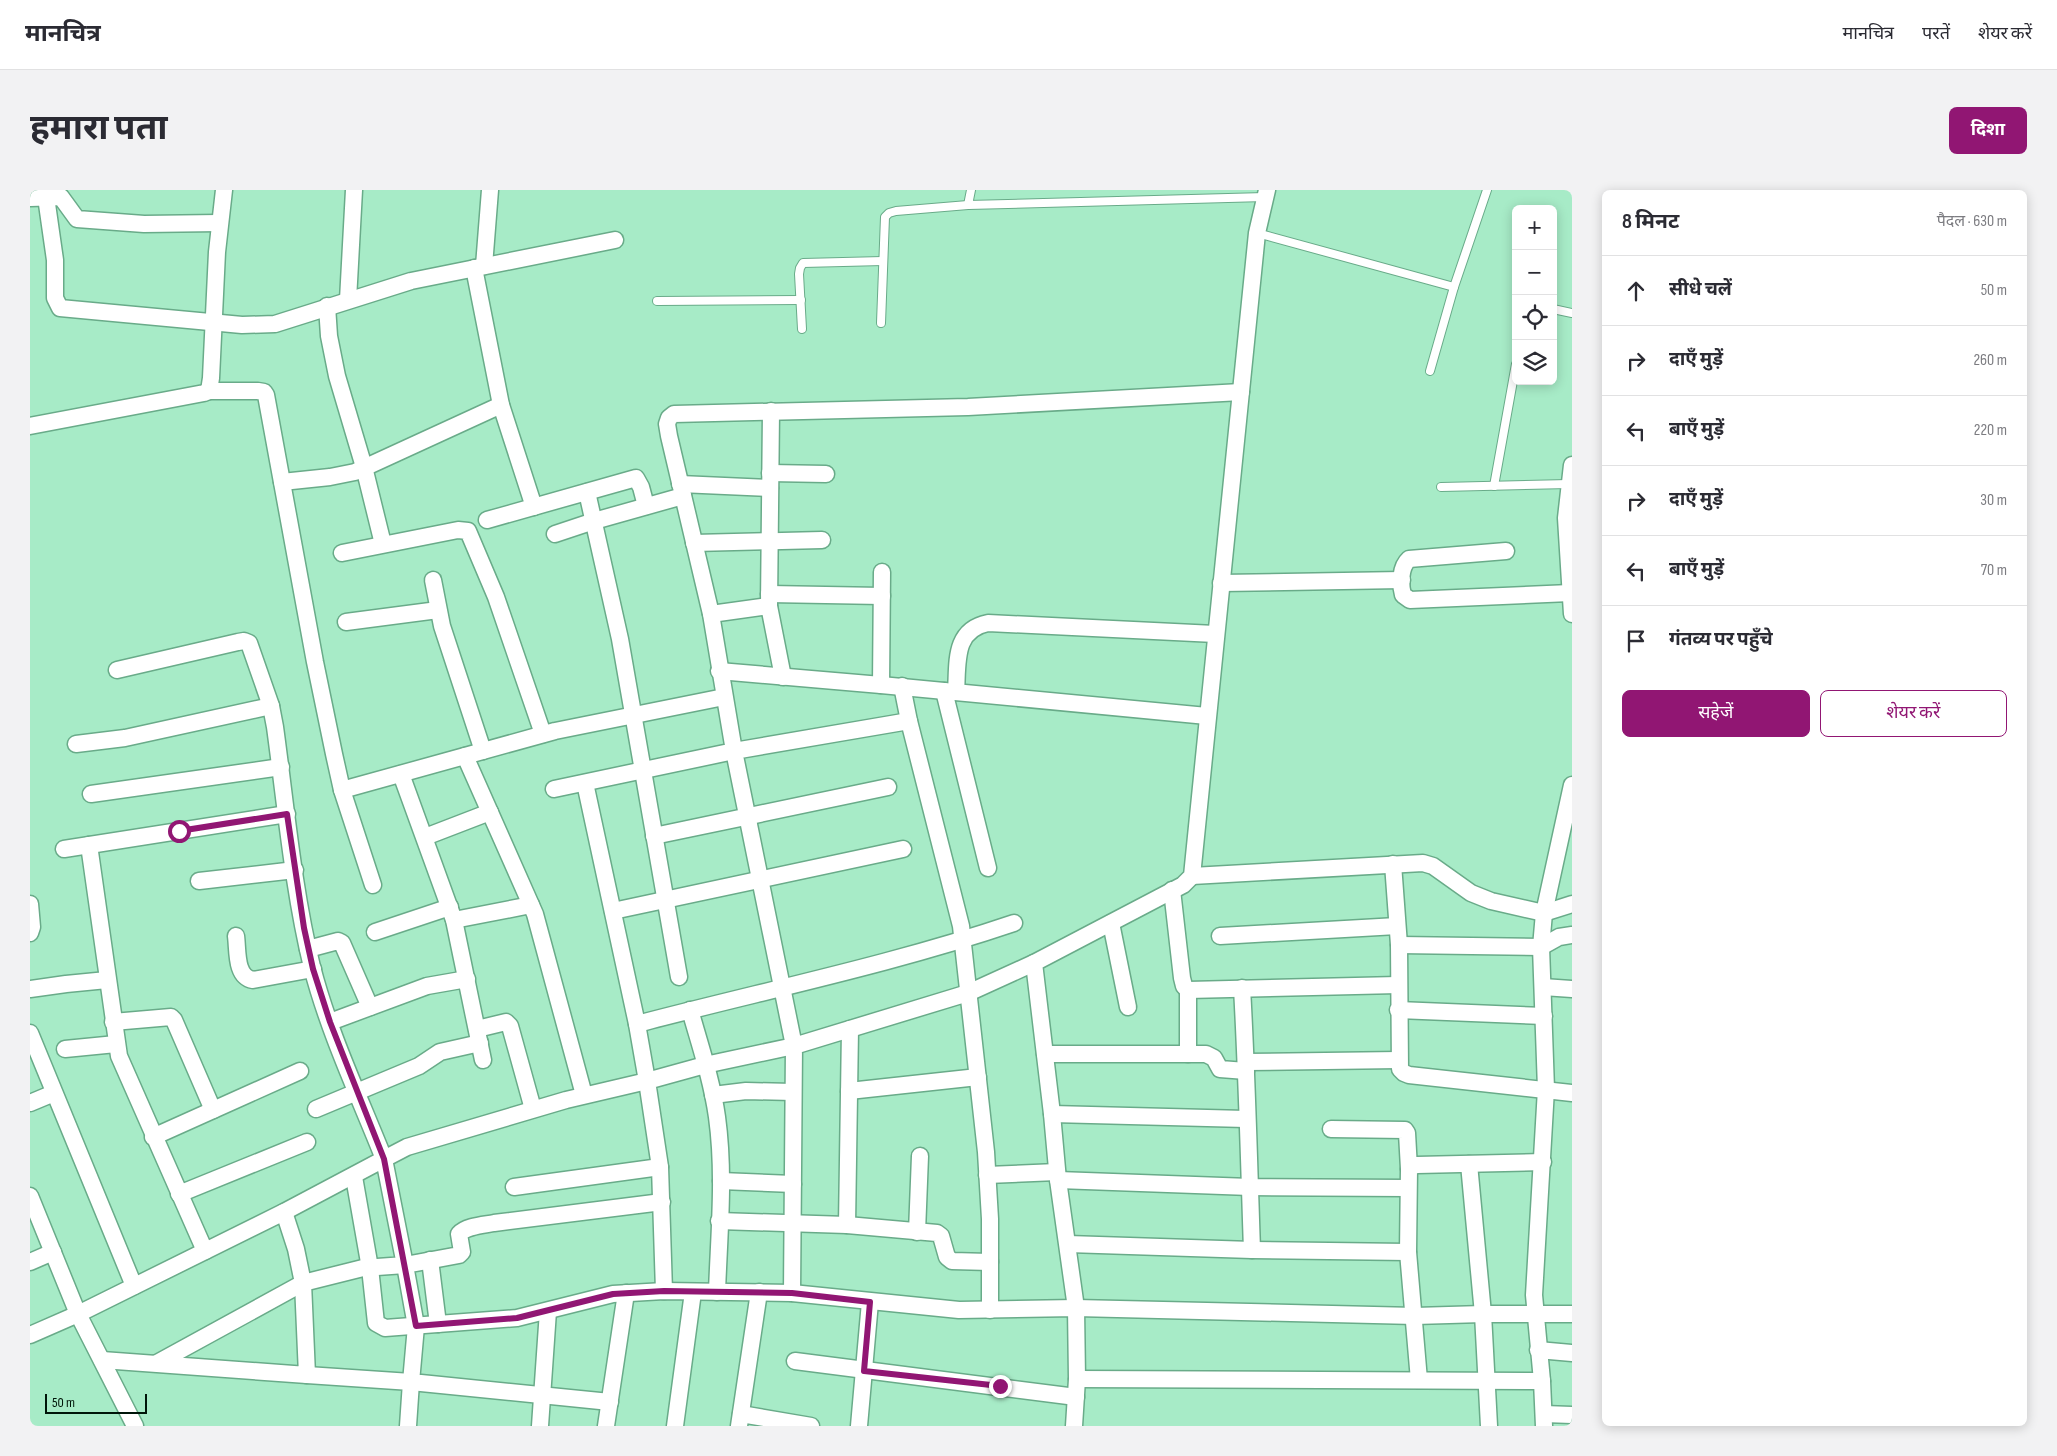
<!DOCTYPE html>
<html lang="hi">
<meta charset="utf-8">
<style>
body{margin:0;font-family:"Sofia Sans Condensed","Noto Sans Devanagari",sans-serif;background:#f2f2f3;color:#2b2b33}
.controls{position:absolute;right:15px;top:15px;display:grid;overflow:hidden;border-radius:8px;box-shadow:0 2px 12px #0003}
.controls button{width:45px;height:45px;display:grid;place-items:center;padding:0;border:0;border-bottom:1px solid #e1e1e2;background:#fff;color:#2b2b33;font:25px sans-serif}
.scale{position:absolute;left:15px;bottom:12px;width:102px;box-sizing:border-box;padding-left:5px;border:2px solid #001509;border-top:0;font-size:14px;line-height:18px;white-space:nowrap;color:#001509;-webkit-text-stroke:4px #a7ebc7;paint-order:stroke}
.stop{position:absolute;width:15px;height:15px;margin:-11px;border:4px solid #911673;border-radius:50%;background:#fff}
.stop.end{background:#911673;border-color:#fff;box-shadow:0 1px 5px #0008}
.list{margin:0;padding:0;list-style:none}
h2{display:flex;justify-content:space-between;align-items:center;height:65px;margin:0;padding:0 20px;font-size:21px}
h2 small{font-size:16px;font-weight:400;color:#7c7c81}
.list li{display:grid;grid-template-columns:32px 1fr auto;gap:15px;align-items:center;box-sizing:border-box;height:70px;padding:0 20px;border-top:1px solid #e1e1e2}
.list b{display:block;font-size:19px;white-space:nowrap}
.list em{font-size:16px;font-style:normal;color:#7c7c81}
.actions{display:flex;gap:10px;padding:15px 20px}
.actions a{flex:1;padding:11px 0;border:1px solid #911673;border-radius:8px;text-align:center;font-size:18px;color:#911673}
.actions .main{background:#911673;color:#fff}
.icon{flex:none;width:28px;height:28px;fill:none;stroke:currentColor;stroke-width:2;stroke-linecap:round;stroke-linejoin:round}
.map{position:relative;flex:none;width:1542px;height:1236px;overflow:hidden;border-radius:8px}
header{display:flex;align-items:center;gap:30px;box-sizing:border-box;height:70px;padding:0 25px;background:#fff;border-bottom:1px solid #e1e1e2}
header strong{font-size:24px}
nav{display:flex;gap:28px;margin-inline-start:auto;font-size:18px}
.intro{display:flex;align-items:center;justify-content:space-between;box-sizing:border-box;height:120px;padding:0 30px}
h1{margin:0;font-size:35px}
.button{padding:12px 22px;border-radius:8px;background:#911673;color:#fff;font-size:18px;font-weight:700}
main{display:flex;gap:30px;padding:0 30px}
aside{flex:1;background:#fff;border-radius:8px;box-shadow:0 2px 12px #0003}
.map>svg:first-child{display:block}
</style>
<header>
<strong>मानचित्र</strong>
<nav><a>मानचित्र</a><a>परतें</a><a>शेयर करें</a></nav>
</header>
<div class="intro"><h1>हमारा पता</h1><a class="button">दिशा</a></div>
<main>
<div class="map">
<svg width="1542" height="1236" viewBox="0 0 1542 1236">
<rect width="100%" height="100%" fill="#a7ebc7"/>
<g fill="none" stroke-linecap="round" stroke-linejoin="round">
<g stroke="#69ab89" stroke-width="10">
<g id="lane">
<path d="M 941,0 L 938,15 L 1235,7"/>
<path d="M 1227,43 L 1424,97"/>
<path d="M 627,111 L 771,110"/>
<path d="M 1523,119 L 1542,123"/>
<path d="M 851,133 L 855,27 L 859,23 L 866,21 L 938,15"/>
<path d="M 772,139 L 769,84 L 770,78 L 773,73 L 853,71"/>
<path d="M 1400,181 L 1424,97 L 1457,0"/>
<path d="M 1464,296 L 1486,174"/>
<path d="M 1411,297 L 1539,294"/>
</g>
</g>
<g stroke="#69ab89" stroke-width="19">
<g id="street">
<path d="M 16,7 L 25,70 L 25,108 L 30,118 L 212,135 L 245,134 L 381,91 L 585,50"/>
<path d="M 0,8 L 31,7 L 47,29 L 114,34 L 189,33"/>
<path d="M 454,76 L 460,0"/>
<path d="M 444,78 L 471,215 L 504,317"/>
<path d="M 318,110 L 324,0"/>
<path d="M 297,116 L 299,146 L 307,186 L 334,277 L 353,354"/>
<path d="M 179,201 L 228,201 L 234,202 L 236,205 L 285,472 L 304,564 L 312,600 L 343,695"/>
<path d="M 741,221 L 739,416 L 753,487"/>
<path d="M 0,236 L 174,203 L 179,201 L 181,188 L 187,62 L 194,0"/>
<path d="M 1542,275 L 1536,328 L 1542,424"/>
<path d="M 740,283 L 796,284"/>
<path d="M 252,292 L 300,287 L 325,282 L 471,215"/>
<path d="M 650,294 L 740,298"/>
<path d="M 557,302 L 590,449 L 649,787"/>
<path d="M 457,330 L 606,288 L 611,297 L 616,316"/>
<path d="M 525,344 L 564,331 L 653,306"/>
<path d="M 664,353 L 792,350"/>
<path d="M 1476,361 L 1379,369 C 1370,377 1370,394 1373,405 L 1380,410 L 1540,403"/>
<path d="M 312,363 L 428,340 L 438,341 L 466,407 L 513,544"/>
<path d="M 403,390 L 412,436 L 453,561"/>
<path d="M 1191,393 L 1372,390"/>
<path d="M 739,404 L 852,406"/>
<path d="M 681,424 L 739,416"/>
<path d="M 316,432 L 408,420"/>
<path d="M 87,480 L 208,452 L 214,451 L 219,453 L 241,516 L 245,537 C 256,617 263,699 282,777 C 299,843 329,906 354,969 L 377,957 L 536,910 L 617,891 L 607,834 L 555,593"/>
<path d="M 689,481 L 851,495 L 1177,526"/>
<path d="M 851,495 L 852,382"/>
<path d="M 872,496 L 879,531"/>
<path d="M 914,501 L 958,678"/>
<path d="M 926,502 C 928,473 923,440 958,433 L 1185,444"/>
<path d="M 46,554 L 95,548 L 241,516"/>
<path d="M 435,566 L 505,724 L 554,905"/>
<path d="M 371,584 L 424,730 L 453,870"/>
<path d="M 524,599 L 704,561 L 681,424 L 639,246 L 637,234 L 639,228 L 644,224 L 938,217 L 1211,202"/>
<path d="M 312,600 L 525,541 L 694,507"/>
<path d="M 61,604 L 251,577"/>
<path d="M 624,646 L 858,597"/>
<path d="M 395,647 L 460,622"/>
<path d="M 59,655 L 89,866 L 175,1061"/>
<path d="M 34,659 L 257,624"/>
<path d="M 1363,674 L 1369,755 L 1370,879 L 1374,883 L 1379,885 L 1542,903"/>
<path d="M 1162,686 L 1393,673 L 1403,676 L 1441,703 L 1461,711 L 1514,723 L 1542,714"/>
<path d="M 169,691 L 265,680"/>
<path d="M 1142,700 L 1152,788 L 1154,796 L 1158,800 L 1368,795"/>
<path d="M 0,714 L 2,737 L 0,743"/>
<path d="M 583,721 L 873,659"/>
<path d="M 424,730 L 501,715"/>
<path d="M 1081,733 L 1098,817"/>
<path d="M 345,742 L 420,717"/>
<path d="M 206,746 C 208,760 205,787 223,790 L 283,779"/>
<path d="M 1190,746 L 1367,736"/>
<path d="M 1369,755 L 1511,757 L 1529,747 L 1542,745"/>
<path d="M 278,759 L 308,751 L 312,753 L 340,817"/>
<path d="M 1513,797 L 1542,799"/>
<path d="M 1212,798 C 1217,886 1219,973 1222,1060"/>
<path d="M 0,799 L 36,794 L 77,790"/>
<path d="M 660,820 C 670,855 682,891 687,927 C 695,985 689,1044 687,1102"/>
<path d="M 1368,820 L 1514,826"/>
<path d="M 83,832 L 141,827 L 144,830 L 183,920"/>
<path d="M 300,832 L 397,796 L 437,789"/>
<path d="M 607,834 C 732,801 860,775 984,733"/>
<path d="M 447,839 L 476,832 L 480,836 L 503,919"/>
<path d="M 0,843 L 104,1096"/>
<path d="M 35,859 L 86,854"/>
<path d="M 1015,864 L 1176,864 L 1184,868 L 1190,879 L 1216,881"/>
<path d="M 1158,864 L 1158,800"/>
<path d="M 1216,872 L 1369,870"/>
<path d="M 819,901 L 948,887"/>
<path d="M 683,905 L 716,901 L 763,902"/>
<path d="M 0,913 L 24,903"/>
<path d="M 286,919 L 389,876 L 410,862 L 450,853"/>
<path d="M 1022,924 L 1216,929"/>
<path d="M 1301,939 L 1375,940 L 1377,943 L 1379,979"/>
<path d="M 123,947 L 270,881"/>
<path d="M 1439,974 L 1453,1124 L 1459,1236"/>
<path d="M 957,985 L 1027,982"/>
<path d="M 324,987 L 340,1078 L 346,1133 L 355,1138 L 487,1128 L 583,1104 L 634,1101 L 762,1103 L 929,1120 L 1046,1118 L 1385,1126 L 1453,1124 L 1542,1124"/>
<path d="M 1028,990 L 1220,997 L 1378,998"/>
<path d="M 691,991 L 763,994"/>
<path d="M 484,997 L 630,977"/>
<path d="M 149,1004 L 277,952"/>
<path d="M 0,1006 L 48,1124 L 105,1236"/>
<path d="M 689,1031 L 817,1035 L 907,1043 L 911,1046 L 917,1067 L 922,1071 L 960,1072"/>
<path d="M 817,1035 L 820,839"/>
<path d="M 887,1042 L 890,966"/>
<path d="M 1038,1054 L 1222,1060 L 1378,1062"/>
<path d="M 400,1070 L 408,1134"/>
<path d="M 0,1072 L 23,1062"/>
<path d="M 634,1101 L 630,977 L 617,891 L 675,875 L 764,856 L 704,561 L 879,531 L 931,736 L 956,962 L 960,1029 L 960,1120"/>
<path d="M 762,1103 L 764,856 L 938,803 L 1004,773"/>
<path d="M 0,1145 L 48,1124 L 254,1022 L 354,969 L 375,1075 L 333,1078 L 273,1093 L 277,1185 L 72,1170"/>
<path d="M 1508,1160 L 1542,1163"/>
<path d="M 765,1171 L 1046,1207"/>
<path d="M 127,1173 L 273,1093 L 266,1059 L 254,1022"/>
<path d="M 277,1185 L 381,1192 L 378,1236"/>
<path d="M 1047,1189 L 1512,1191"/>
<path d="M 1389,1190 L 1378,1062 L 1379,979 L 1381,976 L 1387,975 L 1513,972"/>
<path d="M 580,1212 L 381,1192 L 386,1136 L 375,1075 L 429,1065 L 432,1062 L 429,1044 C 436,1036 453,1035 464,1033 L 632,1012"/>
<path d="M 711,1224 L 781,1236"/>
<path d="M 1514,1224 L 1542,1225"/>
<path d="M 510,1236 L 518,1121"/>
<path d="M 576,1236 L 596,1103"/>
<path d="M 645,1236 L 663,1102"/>
<path d="M 709,1236 L 729,1102"/>
<path d="M 829,1236 L 840,1112"/>
<path d="M 1044,1236 L 1047,1189 L 1046,1118 L 1028,990 L 1022,924 L 1004,773 L 1153,695 L 1162,686 L 1227,43 L 1237,0"/>
<path d="M 1514,1236 L 1512,1191 L 1504,1105 L 1516,899 L 1511,757 L 1514,723 L 1542,595"/>
</g>
</g>
<use href="#lane" stroke="#fff" stroke-width="8"/>
<use href="#street" stroke="#fff" stroke-width="16"/>
</g>
<g fill="none" stroke-linecap="round" stroke-linejoin="round">
<path stroke="#911673" stroke-width="6" d="M 149,641 L 257,624 L 274,738 L 283,779 L 300,832 L 354,969 L 386,1136 L 487,1128 L 583,1104 L 634,1101 L 762,1103 L 840,1112 L 834,1181 L 970,1196"/>
</g>
</svg>
<div class="controls">
<button>+</button>
<button>−</button>
<button><svg class="icon" aria-label="locate" viewBox="0 0 24 24"><circle cx="12" cy="12" r="6"/><path d="M12 2v4M12 18v4M2 12h4M18 12h4"/></svg></button>
<button><svg class="icon" aria-label="layers" viewBox="0 0 24 24"><path d="M12 4l9 5-9 5-9-5zM3 14l9 5 9-5"/></svg></button>
</div>
<div class="scale">50 m</div>
<div class="stop" style="left:149px;top:641px"></div>
<div class="stop end" style="left:970px;top:1196px"></div>
</div>
<aside>
<h2>8 मिनट<small>पैदल · 630 m</small></h2>
<ul class="list">
<li><svg class="icon" aria-label="ahead" viewBox="0 0 24 24"><path d="M12 20V5M6 11l6-6 6 6"/></svg><div><b>सीधे चलें</b></div><em>50 m</em></li>
<li><svg class="icon" aria-label="right" viewBox="0 0 24 24"><path d="M7 20v-9h11M14 6l5 5-5 5"/></svg><div><b>दाएँ मुड़ें</b></div><em>260 m</em></li>
<li><svg class="icon" aria-label="left" viewBox="0 0 24 24"><path d="M17 20v-9H6M10 6l-5 5 5 5"/></svg><div><b>बाएँ मुड़ें</b></div><em>220 m</em></li>
<li><svg class="icon" aria-label="right" viewBox="0 0 24 24"><path d="M7 20v-9h11M14 6l5 5-5 5"/></svg><div><b>दाएँ मुड़ें</b></div><em>30 m</em></li>
<li><svg class="icon" aria-label="left" viewBox="0 0 24 24"><path d="M17 20v-9H6M10 6l-5 5 5 5"/></svg><div><b>बाएँ मुड़ें</b></div><em>70 m</em></li>
<li><svg class="icon" aria-label="arrive" viewBox="0 0 24 24"><path d="M6 21V4h12l-3 4 3 4H6"/></svg><div><b>गंतव्य पर पहुँचे</b></div></li>
</ul>
<div class="actions"><a class="main">सहेजें</a><a>शेयर करें</a></div>
</aside>
</main>
